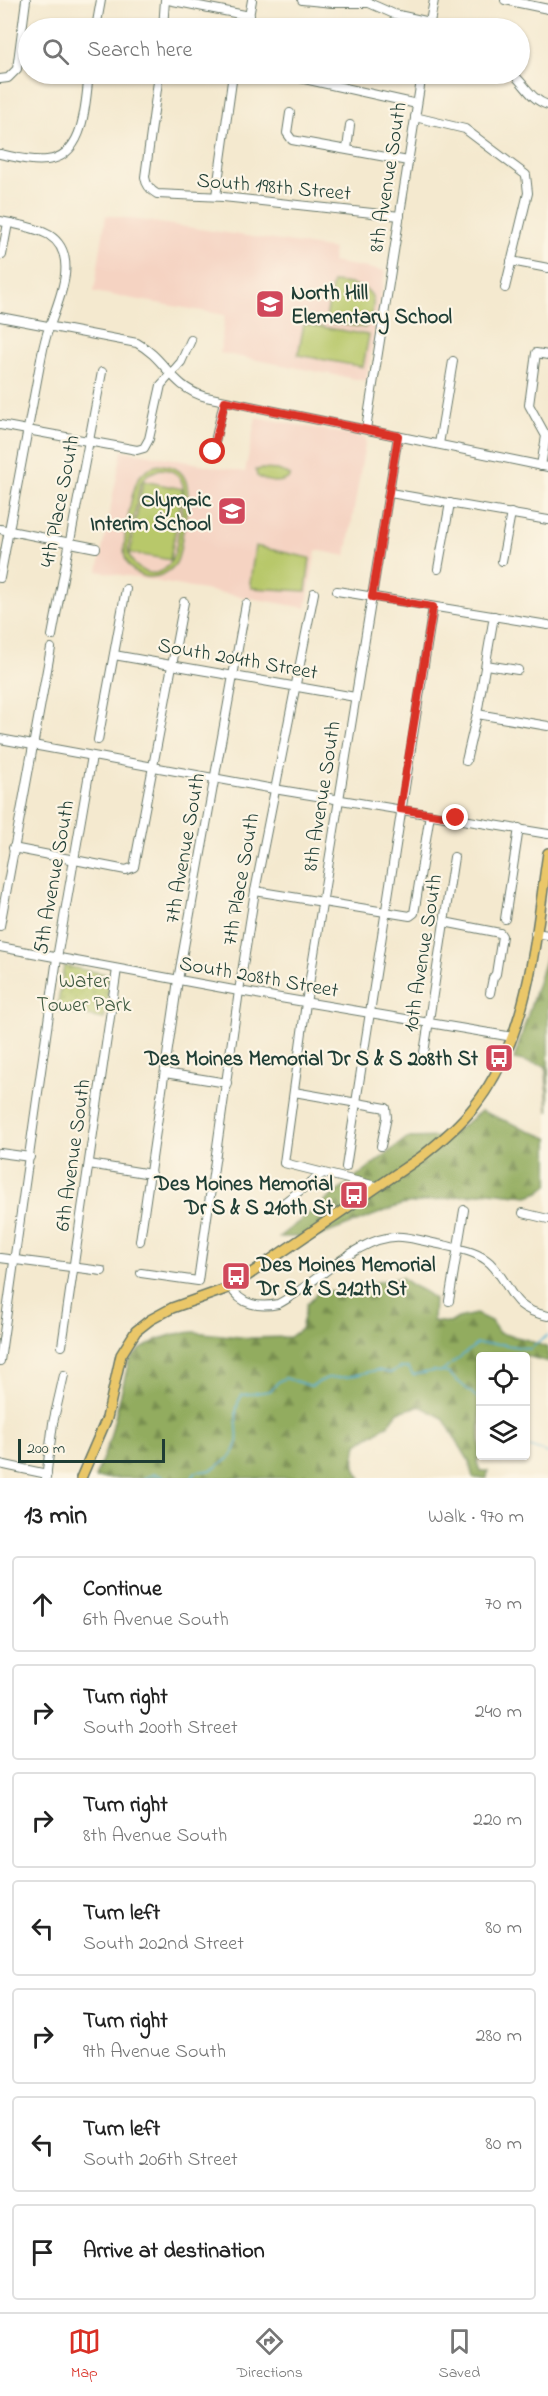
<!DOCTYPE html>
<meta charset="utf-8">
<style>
body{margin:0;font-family:"Indie Flower",sans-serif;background:#f6f6f6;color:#222}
.controls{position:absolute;right:18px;bottom:18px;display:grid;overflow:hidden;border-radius:6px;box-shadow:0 2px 4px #0004}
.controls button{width:54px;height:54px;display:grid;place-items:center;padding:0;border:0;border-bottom:2px solid #e0e0e0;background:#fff;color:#222;font:30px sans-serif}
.scale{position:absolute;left:18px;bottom:15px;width:147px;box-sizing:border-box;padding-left:6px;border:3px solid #1f3d34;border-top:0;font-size:16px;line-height:21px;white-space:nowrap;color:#1f3d34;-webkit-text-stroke:4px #fcf5e5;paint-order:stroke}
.stop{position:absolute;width:18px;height:18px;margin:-14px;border:4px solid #d93025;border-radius:50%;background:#fff}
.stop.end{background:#d93025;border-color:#fff;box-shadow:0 2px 6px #0008}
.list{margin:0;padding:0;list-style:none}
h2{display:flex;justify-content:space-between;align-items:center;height:78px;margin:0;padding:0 24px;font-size:26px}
h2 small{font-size:20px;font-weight:400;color:#767676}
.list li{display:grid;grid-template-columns:39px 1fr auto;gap:18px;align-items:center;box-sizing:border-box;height:96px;margin:0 12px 12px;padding:0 12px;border:2px solid #e0e0e0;border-radius:6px}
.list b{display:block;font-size:22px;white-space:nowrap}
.list p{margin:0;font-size:20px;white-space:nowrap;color:#767676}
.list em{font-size:20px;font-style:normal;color:#767676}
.icon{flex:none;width:33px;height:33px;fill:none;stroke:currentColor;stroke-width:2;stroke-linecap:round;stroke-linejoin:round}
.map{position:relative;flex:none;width:548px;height:1478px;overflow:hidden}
.search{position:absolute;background:#fff;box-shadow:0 2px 4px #0004;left:18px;right:18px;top:18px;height:66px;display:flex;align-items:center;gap:15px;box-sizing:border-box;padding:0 21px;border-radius:33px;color:#767676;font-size:22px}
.sheet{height:834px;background:#fff}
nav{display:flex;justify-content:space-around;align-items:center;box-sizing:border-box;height:84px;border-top:2px solid #e0e0e0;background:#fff;font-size:16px;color:#767676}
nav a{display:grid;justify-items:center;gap:3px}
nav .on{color:#d93025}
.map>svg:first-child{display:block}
</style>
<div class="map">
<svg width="548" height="1478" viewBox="0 0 548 1478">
<defs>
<pattern id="forest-firs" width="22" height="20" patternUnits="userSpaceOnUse" patternTransform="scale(1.5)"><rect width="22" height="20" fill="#92ac5f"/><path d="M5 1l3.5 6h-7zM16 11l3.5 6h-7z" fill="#778d4f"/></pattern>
<pattern id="park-dots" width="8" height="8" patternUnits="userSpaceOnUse" patternTransform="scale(1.5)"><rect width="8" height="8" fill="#b8c86b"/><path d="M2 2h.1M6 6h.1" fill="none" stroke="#95a459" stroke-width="1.8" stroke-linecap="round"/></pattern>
</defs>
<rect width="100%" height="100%" fill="#fcf5e5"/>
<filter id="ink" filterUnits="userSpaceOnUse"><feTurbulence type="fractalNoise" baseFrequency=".0167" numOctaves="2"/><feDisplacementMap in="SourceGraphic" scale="12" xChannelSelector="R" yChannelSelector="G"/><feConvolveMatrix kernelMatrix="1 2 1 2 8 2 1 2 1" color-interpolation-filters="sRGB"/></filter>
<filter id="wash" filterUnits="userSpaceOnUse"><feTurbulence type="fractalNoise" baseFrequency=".008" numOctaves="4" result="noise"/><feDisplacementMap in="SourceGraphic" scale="24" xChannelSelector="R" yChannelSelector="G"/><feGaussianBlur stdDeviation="1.35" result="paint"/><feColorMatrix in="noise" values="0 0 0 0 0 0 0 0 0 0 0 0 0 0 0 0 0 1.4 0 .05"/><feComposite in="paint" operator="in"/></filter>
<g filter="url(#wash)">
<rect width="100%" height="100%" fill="#f4e9cf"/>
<g fill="#f5d3c2">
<path d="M 106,215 L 334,249 L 332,262 L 385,271 L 366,381 L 220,353 L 225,315 L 94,292 Z"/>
<path d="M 256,417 L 366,438 L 346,556 L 316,550 L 306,608 L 98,571 L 122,450 L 245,472 Z"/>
</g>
<g fill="#b8c86b" stroke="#6c8250" stroke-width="1.5" fill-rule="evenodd">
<path d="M 333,282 C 367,284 385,292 365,328 L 325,322 Z"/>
<path d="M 304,324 L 369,335 L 363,367 L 298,355 Z"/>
<path d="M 160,465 C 199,466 187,507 183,531 C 181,541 181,554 176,563 C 170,572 159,578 148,577 C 137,576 128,567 125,557 C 122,544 132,486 140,476 C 145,470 152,466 160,465 ZM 160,469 C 195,470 182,507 179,529 C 177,539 177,553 171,561 C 159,584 130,571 128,549 L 140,484 L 148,474 Z"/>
<path d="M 261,469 L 278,470 L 290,475 L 290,477 C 281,485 266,482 257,476 L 256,470 Z"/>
<path d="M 143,481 L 183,489 L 170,560 L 130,553 Z"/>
<path d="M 255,546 L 310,558 L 306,591 L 252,588 L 250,583 Z"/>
</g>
<g fill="url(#forest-firs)" stroke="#58744a" stroke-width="1.5">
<path d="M 547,954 L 548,954 L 548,1112 L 546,1066 L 514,1059 Z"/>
<path d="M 481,1111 L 548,1138 L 548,1185 L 539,1192 L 528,1196 L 489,1192 L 401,1205 L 317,1237 L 279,1237 L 407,1138 L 448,1137 Z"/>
<path d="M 402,1277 C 412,1289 423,1287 434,1299 L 433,1321 L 450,1323 L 458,1318 L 476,1314 L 491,1321 L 499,1333 L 525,1339 L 548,1348 L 548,1362 L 527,1356 L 480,1356 L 480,1453 L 477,1462 L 480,1471 L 488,1471 L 487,1478 L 473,1478 L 469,1461 L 443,1418 L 420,1406 L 398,1412 L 388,1425 L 357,1444 C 354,1458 352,1467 361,1478 L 95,1478 L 109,1442 L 129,1361 L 141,1349 L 159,1339 L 175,1334 L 194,1332 L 249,1338 L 290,1337 L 301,1329 L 307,1304 L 320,1290 L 334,1291 Z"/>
</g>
<path fill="url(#park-dots)" stroke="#6c8250" stroke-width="1.5" d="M 64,966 L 111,975 L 104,1019 L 57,1011 Z"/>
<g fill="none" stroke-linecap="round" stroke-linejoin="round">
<g stroke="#58b1d5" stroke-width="1.5">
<path d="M 451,1364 L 477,1344 L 500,1344 L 530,1349 L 548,1335"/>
<path d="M 443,1371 L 449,1366"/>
<path d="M 526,1446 L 548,1453"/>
<path d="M 144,1478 L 155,1474 L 167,1478"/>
<path d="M 192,1478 L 195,1472 C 214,1470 209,1472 225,1461 C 251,1444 226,1418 242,1395 L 270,1391 L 279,1381 L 285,1378 L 311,1386 L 327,1378 L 347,1377 L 377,1370 L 390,1373 L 400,1368 L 409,1368 L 413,1375 L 434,1371 L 448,1373 L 480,1400"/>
</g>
</g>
</g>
<g filter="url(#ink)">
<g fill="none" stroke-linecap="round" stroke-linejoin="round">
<g stroke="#6a796a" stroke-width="10">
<g id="minor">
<path d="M 168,0 L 250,16"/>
<path d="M 302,0 L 333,3 L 369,3 L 394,14 L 430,22"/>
<path d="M 505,0 L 548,9"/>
<path d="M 96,28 L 101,0"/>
<path d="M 163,28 L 165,0"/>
<path d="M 247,28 L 252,0"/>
<path d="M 429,28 L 434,0"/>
<path d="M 159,74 L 145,177 C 146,185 150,190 157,194 L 223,197 L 400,216"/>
<path d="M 513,74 C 525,84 531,100 548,105"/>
<path d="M 300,78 L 417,104"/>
<path d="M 0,79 L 8,78 L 17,69 L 26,0"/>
<path d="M 290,113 L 287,133 L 292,140 L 408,161"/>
<path d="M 415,117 L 465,129 L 526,175 L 528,193 L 505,288"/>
<path d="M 347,149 L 350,125"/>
<path d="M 0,154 C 15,157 32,162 47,160 C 86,156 85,102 89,74"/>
<path d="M 216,196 L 233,74"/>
<path d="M 0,221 C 15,224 35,227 49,235 C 81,255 58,302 49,328 C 45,338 43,349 41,359 L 0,578"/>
<path d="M 2,255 L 8,223"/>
<path d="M 511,261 L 548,268"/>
<path d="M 0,317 L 137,343 C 166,359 171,387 206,397 L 548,467"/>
<path d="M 0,425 L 137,450 L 144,448 L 149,439 L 161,385 L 181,362 L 191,340"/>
<path d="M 366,429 L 422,74"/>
<path d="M 439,444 L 453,361"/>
<path d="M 213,451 L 224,401"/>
<path d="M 541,466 L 546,436 L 529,405 L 536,353 L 548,355"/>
<path d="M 390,493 L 548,520"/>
<path d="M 0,529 L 96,548"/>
<path d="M 502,561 L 511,513"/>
<path d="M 438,569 L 450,503"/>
<path d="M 337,591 L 548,625"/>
<path d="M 52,636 L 102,372"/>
<path d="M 114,655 L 355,697"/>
<path d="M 486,665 L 518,670"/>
<path d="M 477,714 L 548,726"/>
<path d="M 0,739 L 274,789 L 548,834"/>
<path d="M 98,740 L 126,589"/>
<path d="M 466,761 L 477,714 L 494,616"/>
<path d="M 13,848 L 126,870 L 134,867 L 184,602"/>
<path d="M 255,891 L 410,916 L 414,913 L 416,902 L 430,814"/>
<path d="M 505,919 L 519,828"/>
<path d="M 444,922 L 500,933 L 502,936 L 496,974 L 493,978 L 490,993"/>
<path d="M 0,926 L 51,648"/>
<path d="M 535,933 L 548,935"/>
<path d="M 0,947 L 239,991 L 513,1037"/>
<path d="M 424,1053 L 454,857"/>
<path d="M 165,1073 L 227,1083"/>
<path d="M 294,1092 L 386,1108 L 387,1117 L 381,1146"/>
<path d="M 0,1153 L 30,1157"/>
<path d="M 89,1164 L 151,1174"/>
<path d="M 346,1167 L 433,607"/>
<path d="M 376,1186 L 284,1163 L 306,1003 L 398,436"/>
<path d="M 281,1205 L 323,1173"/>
<path d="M 523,1213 L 548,1219"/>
<path d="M 140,1241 L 178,980 L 246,604"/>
<path d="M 0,1258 L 102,1271"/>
<path d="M 141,1273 L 198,1281 L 239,991 L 255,891 L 314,593"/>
<path d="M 231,1287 C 240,1305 260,1308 278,1304 C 314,1286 360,1233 402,1237 C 415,1238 430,1243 443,1245 C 459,1249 477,1251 490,1263 C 514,1287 507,1308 548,1316"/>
<path d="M 449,1301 L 464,1210"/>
<path d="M 62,1346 L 117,969"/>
<path d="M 0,1361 L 57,958 L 92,756"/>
<path d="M 0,1464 L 47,1474"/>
<path d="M 46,1478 L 53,1423 L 64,1375"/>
</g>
</g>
<g stroke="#6a796a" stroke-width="12">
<path id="major" d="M 81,1478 L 107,1418 L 121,1355 L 136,1331 L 150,1320 L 172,1308 L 231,1287 L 421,1157 C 440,1142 459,1126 474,1107 C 530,1036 535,939 548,853"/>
</g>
<use href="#minor" stroke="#fff" stroke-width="8"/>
<use href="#major" stroke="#eac769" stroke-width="9"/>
</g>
</g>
<g fill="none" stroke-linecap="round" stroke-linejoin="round" filter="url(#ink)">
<path stroke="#d93025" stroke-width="8" d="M 213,452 L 225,401 L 398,436 L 372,597 L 433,607 L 400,809 L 456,818"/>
</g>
<defs>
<g id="school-square" transform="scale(1.5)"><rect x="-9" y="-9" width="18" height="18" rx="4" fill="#d1495b" stroke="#fcf5e5"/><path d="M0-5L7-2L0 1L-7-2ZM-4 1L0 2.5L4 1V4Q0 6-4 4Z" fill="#fff"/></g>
<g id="bus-square" transform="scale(1.5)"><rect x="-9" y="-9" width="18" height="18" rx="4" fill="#d1495b" stroke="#fcf5e5"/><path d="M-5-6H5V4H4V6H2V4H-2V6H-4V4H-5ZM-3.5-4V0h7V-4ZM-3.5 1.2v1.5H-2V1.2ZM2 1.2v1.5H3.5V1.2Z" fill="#fff"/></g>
</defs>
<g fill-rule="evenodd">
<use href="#school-square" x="270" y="304"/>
<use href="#school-square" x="232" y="511"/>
<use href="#bus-square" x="499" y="1058"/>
<use href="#bus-square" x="354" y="1195"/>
<use href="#bus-square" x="236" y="1276"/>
</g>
<g text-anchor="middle" stroke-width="4.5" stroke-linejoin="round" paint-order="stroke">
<g font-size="21" fill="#1f3d34" stroke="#fcf5e5">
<text transform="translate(387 177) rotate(-81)" y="7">8th Avenue South</text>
<text transform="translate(274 186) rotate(5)" y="7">South 198th Street</text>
<text transform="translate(59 501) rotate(-79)" y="7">4th Place South</text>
<text transform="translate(238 658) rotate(10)" y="7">South 204th Street</text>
<text transform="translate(321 796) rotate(-81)" y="7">8th Avenue South</text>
<text transform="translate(184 848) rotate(-80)" y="7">7th Avenue South</text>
<text transform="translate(53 877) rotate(-80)" y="7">5th Avenue South</text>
<text transform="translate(240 879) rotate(-80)" y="7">7th Place South</text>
<text transform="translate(422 953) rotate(-81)" y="7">10th Avenue South</text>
<text transform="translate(259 976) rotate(10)" y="7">South 208th Street</text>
<text transform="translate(72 1155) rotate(-82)" y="7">6th Avenue South</text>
</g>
<g font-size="21" font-weight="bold" fill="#1f3d34" stroke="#fcf5e5" text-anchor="end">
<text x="291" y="299" text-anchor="start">North Hill<tspan x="291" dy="24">Elementary School</tspan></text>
<text x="211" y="506">Olympic<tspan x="211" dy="24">Interim School</tspan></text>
<text x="478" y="1065">Des Moines Memorial Dr S &amp; S 208th St</text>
<text x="333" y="1190">Des Moines Memorial<tspan x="333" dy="24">Dr S &amp; S 210th St</tspan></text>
<text x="257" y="1271" text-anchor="start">Des Moines Memorial<tspan x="257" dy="24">Dr S &amp; S 212th St</tspan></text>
</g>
<g font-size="21" fill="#3e593f" stroke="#fcf5e5">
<text x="84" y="987">Water<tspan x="84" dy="24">Tower Park</tspan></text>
</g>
</g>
</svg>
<div class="controls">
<button><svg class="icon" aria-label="locate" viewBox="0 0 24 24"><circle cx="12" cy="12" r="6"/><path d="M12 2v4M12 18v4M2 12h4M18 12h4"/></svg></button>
<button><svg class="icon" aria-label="layers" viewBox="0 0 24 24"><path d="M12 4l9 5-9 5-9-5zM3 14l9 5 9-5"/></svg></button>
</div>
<div class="scale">200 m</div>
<div class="stop" style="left:213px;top:452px"></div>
<div class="stop end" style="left:456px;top:818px"></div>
<div class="search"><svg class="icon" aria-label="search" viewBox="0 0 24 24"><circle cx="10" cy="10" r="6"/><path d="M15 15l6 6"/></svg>Search here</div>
</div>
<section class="sheet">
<h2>13 min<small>Walk · 970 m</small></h2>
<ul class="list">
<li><svg class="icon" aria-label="ahead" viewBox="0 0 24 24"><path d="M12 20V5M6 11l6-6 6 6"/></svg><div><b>Continue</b><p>6th Avenue South</p></div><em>70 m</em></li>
<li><svg class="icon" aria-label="right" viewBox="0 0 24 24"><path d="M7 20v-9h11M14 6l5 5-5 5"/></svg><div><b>Turn right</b><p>South 200th Street</p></div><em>240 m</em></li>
<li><svg class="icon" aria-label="right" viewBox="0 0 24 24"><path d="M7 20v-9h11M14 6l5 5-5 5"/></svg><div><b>Turn right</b><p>8th Avenue South</p></div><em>220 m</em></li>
<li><svg class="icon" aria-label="left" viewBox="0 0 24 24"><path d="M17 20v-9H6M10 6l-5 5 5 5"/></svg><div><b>Turn left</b><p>South 202nd Street</p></div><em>80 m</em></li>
<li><svg class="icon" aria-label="right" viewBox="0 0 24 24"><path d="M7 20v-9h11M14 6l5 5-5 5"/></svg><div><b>Turn right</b><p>9th Avenue South</p></div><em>280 m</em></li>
<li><svg class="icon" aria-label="left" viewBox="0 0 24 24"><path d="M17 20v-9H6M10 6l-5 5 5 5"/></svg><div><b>Turn left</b><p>South 206th Street</p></div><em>80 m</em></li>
<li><svg class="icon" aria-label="arrive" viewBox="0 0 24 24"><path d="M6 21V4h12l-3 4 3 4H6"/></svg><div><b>Arrive at destination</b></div></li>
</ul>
</section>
<nav>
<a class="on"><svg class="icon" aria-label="map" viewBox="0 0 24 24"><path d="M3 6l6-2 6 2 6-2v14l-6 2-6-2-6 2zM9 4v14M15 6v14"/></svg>Map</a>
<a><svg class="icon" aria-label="directions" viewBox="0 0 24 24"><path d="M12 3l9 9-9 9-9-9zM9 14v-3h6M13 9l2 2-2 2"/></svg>Directions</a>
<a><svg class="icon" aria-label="saved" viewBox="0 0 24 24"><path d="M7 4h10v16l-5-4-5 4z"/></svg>Saved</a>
</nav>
